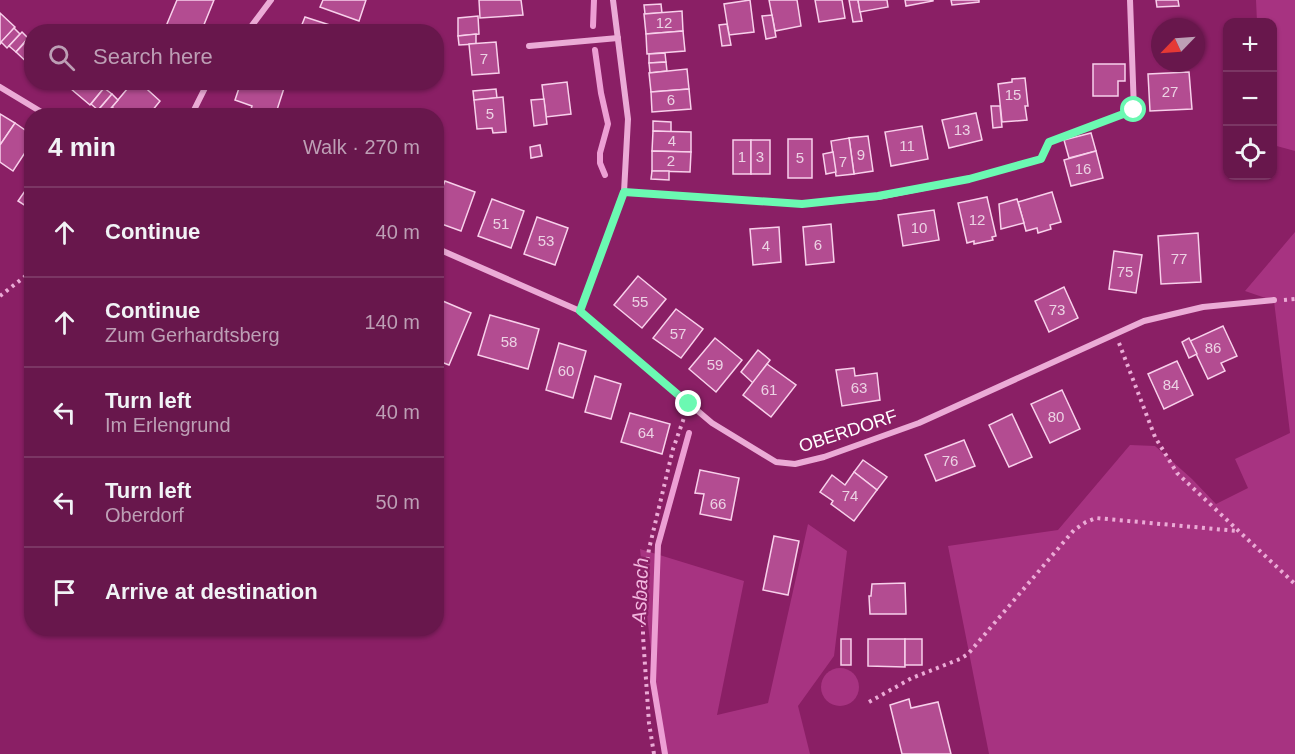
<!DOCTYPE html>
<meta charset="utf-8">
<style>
body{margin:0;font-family:Helvetica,sans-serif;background:#6d2053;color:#f1f3f6}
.controls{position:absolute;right:18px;top:18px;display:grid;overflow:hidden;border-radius:12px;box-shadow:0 2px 4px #0004}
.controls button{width:54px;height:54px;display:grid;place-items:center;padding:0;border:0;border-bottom:2px solid #7b3664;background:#68174c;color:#f1f3f6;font:30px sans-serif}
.compass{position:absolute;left:1151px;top:18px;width:54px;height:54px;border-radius:50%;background:#68174c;box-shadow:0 2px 4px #0004;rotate:245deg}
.stop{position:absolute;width:18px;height:18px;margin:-14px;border:4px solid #6bf9b2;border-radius:50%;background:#fff}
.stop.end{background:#6bf9b2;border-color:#fff;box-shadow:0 2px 6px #0008}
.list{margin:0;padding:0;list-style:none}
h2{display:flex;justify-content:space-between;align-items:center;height:78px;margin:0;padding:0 24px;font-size:26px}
h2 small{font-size:20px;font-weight:400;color:#bd9fb5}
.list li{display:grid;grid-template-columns:39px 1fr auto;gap:18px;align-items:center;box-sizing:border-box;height:90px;padding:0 24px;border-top:2px solid #7b3664}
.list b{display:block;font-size:22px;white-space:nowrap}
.list p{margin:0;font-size:20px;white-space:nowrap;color:#bd9fb5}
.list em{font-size:20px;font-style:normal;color:#bd9fb5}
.icon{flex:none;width:33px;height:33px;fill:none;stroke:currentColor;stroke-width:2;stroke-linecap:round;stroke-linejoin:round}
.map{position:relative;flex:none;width:1295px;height:754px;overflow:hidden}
.search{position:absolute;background:#68174c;box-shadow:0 2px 4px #0004;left:24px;top:24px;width:420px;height:66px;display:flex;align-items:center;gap:15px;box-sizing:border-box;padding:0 21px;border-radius:24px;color:#bd9fb5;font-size:22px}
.panel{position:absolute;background:#68174c;box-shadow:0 2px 4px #0004;left:24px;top:108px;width:420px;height:528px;border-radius:24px}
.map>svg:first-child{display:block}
</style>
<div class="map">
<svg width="1295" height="754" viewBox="0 0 1295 754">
<rect width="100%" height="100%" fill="#8a1f65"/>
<g fill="#a73381">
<path d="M 1256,0 L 1295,0 L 1295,151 L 1273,145 L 1272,22 L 1257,22 Z"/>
<path d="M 1295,232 L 1295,754 L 989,754 L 948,546 L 1058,530 L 1130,445 L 1155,446 L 1192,479 L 1216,504 L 1248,488 L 1235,459 L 1290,433 L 1274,301 L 1245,291 Z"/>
<path d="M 808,524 L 847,551 L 834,656 L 798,706 L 810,754 L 662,754 L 640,549 L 744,581 L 717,715 L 768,703 Z"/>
<circle cx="840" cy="687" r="19"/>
</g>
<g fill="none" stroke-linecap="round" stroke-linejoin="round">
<g stroke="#ed9fd4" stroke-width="6">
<path d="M 593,26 L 594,0"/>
<path d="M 595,50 L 601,93 L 608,124 L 600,153 L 600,163 L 605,175"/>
<path d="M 665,754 L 653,682 L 658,545 L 689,433"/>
</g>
</g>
<g fill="#b34c91" stroke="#f8d0eb" stroke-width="1.5">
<path d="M 177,0 L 214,0 L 201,32 L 152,32 L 154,27 L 164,31 Z"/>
<path d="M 323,0 L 366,0 L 359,21 L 320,7 Z"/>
<path d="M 479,0 L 521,0 L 523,15 L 480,18 Z"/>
<path d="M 750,0 L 754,32 L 729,35 L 724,4 Z"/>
<path d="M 769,0 L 797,0 L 801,26 L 775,31 Z"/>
<path d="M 815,0 L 842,0 L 845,18 L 819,22 Z"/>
<path d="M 849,0 L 858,0 L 862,21 L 853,22 Z"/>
<path d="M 858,0 L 887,0 L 888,7 L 860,12 Z"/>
<path d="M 905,0 L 933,0 L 933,1 L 906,6 Z"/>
<path d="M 951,0 L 979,0 L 979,2 L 952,5 Z"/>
<path d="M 1156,0 L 1178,0 L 1179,6 L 1157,7 Z"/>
<path d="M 661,4 L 662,13 L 645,14 L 644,5 Z"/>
<path d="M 682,11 L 683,31 L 646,34 L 644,14 Z"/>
<path d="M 0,13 L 15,27 L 0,44 Z"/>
<path d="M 772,15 L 776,37 L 766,39 L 762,16 Z"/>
<path d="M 478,16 L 479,34 L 458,36 L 458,18 Z"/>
<path d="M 305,17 L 336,27 L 334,32 L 299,32 Z"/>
<path d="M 727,24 L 731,45 L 722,46 L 719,25 Z"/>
<path d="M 14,28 L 20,34 L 7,48 L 1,42 Z"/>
<path d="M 683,31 L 685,51 L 647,54 L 646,34 Z"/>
<path d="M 22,32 L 28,38 L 16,52 L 9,46 Z"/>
<path d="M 476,34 L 476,44 L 459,45 L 458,36 Z"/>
<path d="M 32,35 L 32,67 L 16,52 Z"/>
<path d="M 496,42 L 499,73 L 472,75 L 469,44 Z"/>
<path d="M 665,53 L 666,62 L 649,63 L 649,54 Z"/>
<path d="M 666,62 L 667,71 L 650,73 L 649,63 Z"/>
<path d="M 1093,64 L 1125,64 L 1125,81 L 1118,81 L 1118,96 L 1093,96 Z"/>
<path d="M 687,69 L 689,89 L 651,92 L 649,73 Z"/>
<path d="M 1189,72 L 1192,109 L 1150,111 L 1148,74 Z"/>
<path d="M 1025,78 L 1028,106 L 1025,106 L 1027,120 L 1002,122 L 998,84 L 1012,82 L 1012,79 Z"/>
<path d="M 107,82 L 108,83 L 90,105 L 64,83 Z"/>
<path d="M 133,82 L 139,82 L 160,101 L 148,116 L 122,116 L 112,107 Z"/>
<path d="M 241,82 L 286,82 L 275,116 L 249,116 L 252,106 L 235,100 Z"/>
<path d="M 567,82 L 571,114 L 546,117 L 542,85 Z"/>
<path d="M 104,88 L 112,94 L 98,110 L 91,104 Z"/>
<path d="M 496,89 L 497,98 L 474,100 L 473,91 Z"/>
<path d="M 689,89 L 691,109 L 652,112 L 651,92 Z"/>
<path d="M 112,94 L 118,100 L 106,114 L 100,108 Z"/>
<path d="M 503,97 L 506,132 L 493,133 L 492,128 L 477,129 L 474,100 Z"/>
<path d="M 544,99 L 547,124 L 534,126 L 531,100 Z"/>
<path d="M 991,106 L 1000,106 L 1002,127 L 993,128 Z"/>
<path d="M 976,113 L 982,140 L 949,148 L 942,120 Z"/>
<path d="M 0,114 L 15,123 L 0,145 Z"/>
<path d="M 653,121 L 671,122 L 671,132 L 653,131 Z"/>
<path d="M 15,123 L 32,135 L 32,142 L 13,171 L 0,162 L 0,145 Z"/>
<path d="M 922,126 L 928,159 L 891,166 L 885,132 Z"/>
<path d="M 653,131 L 691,132 L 691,152 L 652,151 Z"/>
<path d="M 1091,133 L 1096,151 L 1069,158 L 1064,140 Z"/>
<path d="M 868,136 L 873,171 L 854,174 L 849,138 Z"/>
<path d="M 849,138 L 854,174 L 836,176 L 831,141 Z"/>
<rect x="788" y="139" width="24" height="39"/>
<rect x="733" y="140" width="18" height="34"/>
<rect x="751" y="140" width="19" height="34"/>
<path d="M 540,145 L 542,156 L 531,158 L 530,147 Z"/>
<path d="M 652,151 L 691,152 L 690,172 L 652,171 Z"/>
<path d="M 1096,151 L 1103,178 L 1071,186 L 1064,160 Z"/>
<path d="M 833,152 L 836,172 L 826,174 L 823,154 Z"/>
<path d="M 652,171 L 669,171 L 669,180 L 651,179 Z"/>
<path d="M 32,181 L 32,210 L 18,201 Z"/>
<path d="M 445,181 L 475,192 L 461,231 L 436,222 L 436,204 Z"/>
<path d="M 1052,192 L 1061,222 L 1050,225 L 1051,229 L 1038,233 L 1037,228 L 1026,231 L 1018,202 Z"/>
<path d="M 987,197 L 996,236 L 992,237 L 993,240 L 974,244 L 974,241 L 967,243 L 958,203 Z"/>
<path d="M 492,199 L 524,211 L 511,248 L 478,236 Z"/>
<path d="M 1017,199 L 1024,223 L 1001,229 L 999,204 Z"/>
<path d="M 934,210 L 939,240 L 903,246 L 898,215 Z"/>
<path d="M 537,217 L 568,228 L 555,265 L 524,254 Z"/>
<path d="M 831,224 L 834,262 L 806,265 L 803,227 Z"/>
<path d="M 779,227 L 781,262 L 753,265 L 750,229 Z"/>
<path d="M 1198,233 L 1201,282 L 1161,284 L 1158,236 Z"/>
<path d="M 1114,251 L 1142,255 L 1136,293 L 1109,289 Z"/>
<path d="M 638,276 L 666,299 L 642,328 L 614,305 Z"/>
<path d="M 1064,287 L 1078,318 L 1049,332 L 1035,301 Z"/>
<path d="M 438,299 L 471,313 L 449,365 L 436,360 Z"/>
<path d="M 676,309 L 703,329 L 681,358 L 653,338 Z"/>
<path d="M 490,315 L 539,329 L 528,369 L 478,355 Z"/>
<path d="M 1223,326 L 1237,356 L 1221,363 L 1225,371 L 1208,379 L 1190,341 Z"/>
<path d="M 715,338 L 742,360 L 716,392 L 689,369 Z"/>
<path d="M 1189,338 L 1197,354 L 1189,358 L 1182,342 Z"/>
<path d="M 559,343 L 586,351 L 573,398 L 546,390 Z"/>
<path d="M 758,350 L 770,360 L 753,383 L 741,372 Z"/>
<path d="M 1177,361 L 1193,395 L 1164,409 L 1148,374 Z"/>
<path d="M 767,364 L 796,385 L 771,417 L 743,395 Z"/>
<path d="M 854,368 L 855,376 L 877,373 L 880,400 L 842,406 L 836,370 Z"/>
<path d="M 595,376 L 621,384 L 611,419 L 585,412 Z"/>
<path d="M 1062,390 L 1080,429 L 1050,443 L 1031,404 Z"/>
<path d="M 630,413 L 670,424 L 662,454 L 621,442 Z"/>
<path d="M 1012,414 L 1032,457 L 1009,467 L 989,425 Z"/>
<path d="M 964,440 L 975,466 L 936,481 L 925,455 Z"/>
<path d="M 863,460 L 887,477 L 877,490 L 854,472 Z"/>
<path d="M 700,470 L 739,478 L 731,520 L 700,514 L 704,494 L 695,493 Z"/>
<path d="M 854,472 L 877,490 L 854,521 L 831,504 L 833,501 L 820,492 L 832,475 L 845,485 Z"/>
<path d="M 774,536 L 799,541 L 788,595 L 763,590 Z"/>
<path d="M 905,583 L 906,614 L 870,614 L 869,596 L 871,596 L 872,584 Z"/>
<rect x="841" y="639" width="10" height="26"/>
<path d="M 868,639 L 905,639 L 905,667 L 868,666 Z"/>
<rect x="905" y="639" width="17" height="26"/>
<path d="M 909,699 L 911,708 L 938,702 L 951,754 L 902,754 L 890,705 Z"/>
</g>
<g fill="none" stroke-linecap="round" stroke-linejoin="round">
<g stroke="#ebabd6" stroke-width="4" stroke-dasharray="3 4.5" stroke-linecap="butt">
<path d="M 0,296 L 32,271"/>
<path d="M 1284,300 L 1295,299"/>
<path d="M 1119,343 L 1155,437 L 1177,473 L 1295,584"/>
<path d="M 869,702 L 912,678 L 960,659 L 968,654 L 1074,530 L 1086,522 L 1096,518 L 1237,531"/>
<path d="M 654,754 L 649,723 L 643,636 L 643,588 L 649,549 L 673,449 L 685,415"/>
</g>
<path stroke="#ebabd6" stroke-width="4.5" d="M 1041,159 L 1049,142 L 1134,110"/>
<g stroke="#ebabd6" stroke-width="6">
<path d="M 1130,0 L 1134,110"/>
<path d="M 247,32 L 271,0"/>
<path d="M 529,46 L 618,38"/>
<path d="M 0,87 L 48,116"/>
<path d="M 191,116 L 208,82"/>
<path d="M 624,192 L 802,204 L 878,197 L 969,179 L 1041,159"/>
<path d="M 436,248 L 580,311 L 712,423 L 776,462 L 795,464 L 824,457 L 919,423 L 1144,321 L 1203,307 L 1274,300"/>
<path d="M 580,311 L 624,192 L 628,119 L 613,0"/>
</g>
</g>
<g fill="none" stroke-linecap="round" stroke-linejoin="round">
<path stroke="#6bf9b2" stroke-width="8" d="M 689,404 L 580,311 L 624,192 L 802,204 L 878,196 L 969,179 L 1041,159 L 1049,142 L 1134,110"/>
</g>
<g text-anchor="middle" stroke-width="4.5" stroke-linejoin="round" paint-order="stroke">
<g font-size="15" fill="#ecd2e4">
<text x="664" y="28">12</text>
<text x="484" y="64">7</text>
<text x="1170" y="97">27</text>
<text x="1013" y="100">15</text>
<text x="671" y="105">6</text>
<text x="490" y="119">5</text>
<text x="962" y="135">13</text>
<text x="672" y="146">4</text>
<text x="907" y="151">11</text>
<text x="861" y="160">9</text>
<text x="742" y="162">1</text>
<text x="760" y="162">3</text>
<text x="800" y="163">5</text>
<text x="671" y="166">2</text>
<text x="843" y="167">7</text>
<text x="1083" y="174">16</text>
<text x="977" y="225">12</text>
<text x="501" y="229">51</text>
<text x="919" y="233">10</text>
<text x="546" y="246">53</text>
<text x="818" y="250">6</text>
<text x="766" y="251">4</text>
<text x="1179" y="264">77</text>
<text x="1125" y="277">75</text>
<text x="640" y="307">55</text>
<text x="1057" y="315">73</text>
<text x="678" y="339">57</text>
<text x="509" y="347">58</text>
<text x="1213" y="353">86</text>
<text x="715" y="370">59</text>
<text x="566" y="376">60</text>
<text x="1171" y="390">84</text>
<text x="859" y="393">63</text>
<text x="769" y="395">61</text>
<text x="1056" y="422">80</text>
<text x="646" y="438">64</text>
<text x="950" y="466">76</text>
<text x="850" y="501">74</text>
<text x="718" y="509">66</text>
</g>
<g font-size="18" fill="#fff" stroke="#8a1f65">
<text transform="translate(848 431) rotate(-18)" y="6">OBERDORF</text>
</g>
<g font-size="20" font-style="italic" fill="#f2b7df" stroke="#8a1f65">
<text transform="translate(640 591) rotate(-88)" y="7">Asbach</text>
</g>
</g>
</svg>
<div class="controls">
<button>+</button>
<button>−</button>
<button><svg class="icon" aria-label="locate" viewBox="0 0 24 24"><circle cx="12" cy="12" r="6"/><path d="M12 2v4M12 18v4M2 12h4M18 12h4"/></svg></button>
</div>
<svg class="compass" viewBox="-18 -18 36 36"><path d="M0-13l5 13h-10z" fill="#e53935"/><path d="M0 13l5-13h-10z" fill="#bd9fb5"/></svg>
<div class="stop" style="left:1134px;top:110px"></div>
<div class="stop end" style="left:689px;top:404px"></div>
<div class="search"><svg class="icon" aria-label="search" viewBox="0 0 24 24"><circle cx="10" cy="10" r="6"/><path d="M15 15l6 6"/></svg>Search here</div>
<section class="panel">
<h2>4 min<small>Walk · 270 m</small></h2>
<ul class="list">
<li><svg class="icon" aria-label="ahead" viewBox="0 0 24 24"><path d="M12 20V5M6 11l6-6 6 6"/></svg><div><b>Continue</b></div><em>40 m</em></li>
<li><svg class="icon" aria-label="ahead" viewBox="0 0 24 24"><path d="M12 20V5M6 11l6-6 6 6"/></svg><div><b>Continue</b><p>Zum Gerhardtsberg</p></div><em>140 m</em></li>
<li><svg class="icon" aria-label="left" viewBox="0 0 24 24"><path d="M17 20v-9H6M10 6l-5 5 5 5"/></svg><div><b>Turn left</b><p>Im Erlengrund</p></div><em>40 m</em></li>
<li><svg class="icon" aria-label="left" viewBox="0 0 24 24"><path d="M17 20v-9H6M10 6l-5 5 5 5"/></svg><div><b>Turn left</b><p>Oberdorf</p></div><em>50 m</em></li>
<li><svg class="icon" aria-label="arrive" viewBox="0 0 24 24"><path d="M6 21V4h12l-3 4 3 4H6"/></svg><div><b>Arrive at destination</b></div></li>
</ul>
</section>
</div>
